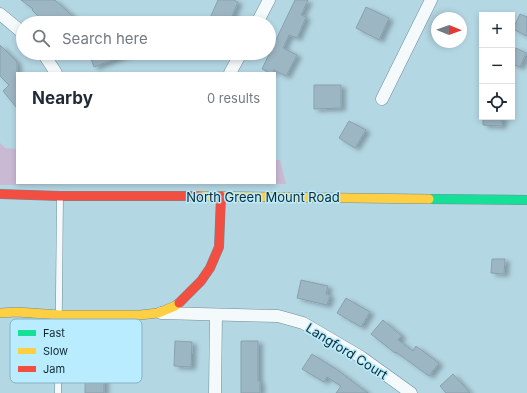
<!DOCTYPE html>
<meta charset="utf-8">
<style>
body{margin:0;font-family:Inter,sans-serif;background:#f2f2f3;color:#1f2937}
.controls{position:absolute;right:12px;top:12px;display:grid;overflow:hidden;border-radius:0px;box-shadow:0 2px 6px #0003}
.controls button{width:36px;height:36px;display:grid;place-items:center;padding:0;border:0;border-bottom:1px solid #e0e1e3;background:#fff;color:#1f2937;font:20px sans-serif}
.compass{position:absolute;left:431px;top:12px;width:36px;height:36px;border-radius:50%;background:#fff;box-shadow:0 2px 6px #0003;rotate:91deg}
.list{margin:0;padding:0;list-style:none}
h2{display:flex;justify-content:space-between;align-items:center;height:52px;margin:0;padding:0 16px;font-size:17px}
h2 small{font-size:13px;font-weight:400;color:#747a83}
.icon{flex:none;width:22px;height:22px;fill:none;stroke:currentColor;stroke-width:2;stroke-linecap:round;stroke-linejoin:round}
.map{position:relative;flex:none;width:527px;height:393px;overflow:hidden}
.search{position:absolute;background:#fff;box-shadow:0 2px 6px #0003;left:16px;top:16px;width:260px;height:44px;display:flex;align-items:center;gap:10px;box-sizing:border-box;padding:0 14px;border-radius:22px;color:#747a83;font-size:15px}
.panel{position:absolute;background:#fff;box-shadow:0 2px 6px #0003;left:16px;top:72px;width:260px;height:112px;border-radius:0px}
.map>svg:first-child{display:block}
</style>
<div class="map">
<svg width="527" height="393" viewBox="0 0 527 393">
<defs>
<filter id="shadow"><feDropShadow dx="4.5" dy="2.5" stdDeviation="2" flood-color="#0004"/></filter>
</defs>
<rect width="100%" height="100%" fill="#b4d7e4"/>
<g fill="#cab9d3">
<path d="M 0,143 L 5,148 L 17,149 L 17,183 L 148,183 L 0,185 Z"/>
<path d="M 275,160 L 280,160 L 286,184 L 240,183 L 275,183 Z"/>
</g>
<g fill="#9db6c3" stroke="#89a1ae" filter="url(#shadow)">
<path d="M 21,0 L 55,0 L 80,23 L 45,23 L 32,10 L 33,9 Z"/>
<path d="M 218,0 L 234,0 L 238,2 L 232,16 L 233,17 L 231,23 L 221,23 L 210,18 Z"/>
<path d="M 295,0 L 308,0 L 301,15 L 306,17 L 297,38 L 289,35 L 283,48 L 297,55 L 286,76 L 274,70 L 272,73 L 270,73 L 262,69 Z"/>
<path d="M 366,7 L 389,18 L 379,40 L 356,28 Z"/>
<path d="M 520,14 L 527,17 L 527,36 L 513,29 Z"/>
<path d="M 0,45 L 17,62 L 17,108 L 3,91 L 9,85 L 0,76 Z"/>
<path d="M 516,48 L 526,53 L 520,67 L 512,64 L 512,51 L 514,52 Z"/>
<path d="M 98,53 L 129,53 L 129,54 L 94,67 L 90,56 Z"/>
<path d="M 314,85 L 341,85 L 341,108 L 314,109 Z"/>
<path d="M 483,117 L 502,117 L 502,126 L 483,125 Z"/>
<path d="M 349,121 L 366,130 L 355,148 L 339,138 Z"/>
<path d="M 492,259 L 505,259 L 504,274 L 491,273 Z"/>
<path d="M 301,280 L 328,286 L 326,294 L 330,295 L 327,305 L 297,298 Z"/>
<path d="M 346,298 L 370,312 L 361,327 L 337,313 Z"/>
<path d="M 383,320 L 402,336 L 398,340 L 413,351 L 416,346 L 439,363 L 429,376 L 396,352 L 395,353 L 371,334 Z"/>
<path d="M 86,339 L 104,339 L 104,393 L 85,393 Z"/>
<path d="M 175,341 L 192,342 L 191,367 L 174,366 Z"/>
<path d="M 241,341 L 258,341 L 258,381 L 260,381 L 260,393 L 241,393 Z"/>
<path d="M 312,354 L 336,369 L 368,393 L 336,393 L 341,386 L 327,377 L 324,382 L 302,369 Z"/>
<path d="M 453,374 L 470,393 L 446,393 L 440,386 Z"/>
</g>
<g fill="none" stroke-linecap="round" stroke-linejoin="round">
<g stroke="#708d96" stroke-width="7">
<path id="lane" d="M 58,393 L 60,196"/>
</g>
<g stroke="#708d96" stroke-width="13">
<g id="street">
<path d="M 0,14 L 23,33"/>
<path d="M 257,23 L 269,0"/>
<path d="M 43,53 L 56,73"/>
<path d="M 230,73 L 241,53"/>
<path d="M 382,99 L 431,0"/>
<path d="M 161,313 L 278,316 L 303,323 L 361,357 L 411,393"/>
<path d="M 215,393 L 216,315"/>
</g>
</g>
<g stroke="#708d96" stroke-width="10">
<path id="fast" d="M 429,199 L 527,200"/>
</g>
<g stroke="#708d96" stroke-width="10">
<g id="slow">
<path d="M 199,196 L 429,199"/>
<path d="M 0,313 L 17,312 L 60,315 L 140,315 L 158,313 L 175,306 L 179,303"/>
</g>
</g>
<g stroke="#708d96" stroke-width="10">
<g id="jam">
<path d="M 0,194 L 60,196 L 199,196"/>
<path d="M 179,303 L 201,281 L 210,268 L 219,247 L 221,196"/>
</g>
</g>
<use href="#lane" stroke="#f4f9fb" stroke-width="6"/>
<use href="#street" stroke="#f4f9fb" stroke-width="12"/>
<use href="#fast" stroke="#16e098" stroke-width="9"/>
<use href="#slow" stroke="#ffcf43" stroke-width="9"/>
<use href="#jam" stroke="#f24e42" stroke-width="9"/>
</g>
<g text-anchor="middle" stroke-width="3" stroke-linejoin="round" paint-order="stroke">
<g font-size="13" fill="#0f2a33" stroke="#b9ecff">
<text x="263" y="202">North Green Mount Road</text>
<text transform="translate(347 351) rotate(32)" y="5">Langford Court</text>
</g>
</g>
<rect x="10" y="319" width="132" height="64" rx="6" fill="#b9ecff" stroke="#86b2c2" stroke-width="1"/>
<rect x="18" y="330" width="18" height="6" fill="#16e098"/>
<rect x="18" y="348" width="18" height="6" fill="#ffcf43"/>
<rect x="18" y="366" width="18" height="6" fill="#f24e42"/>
<g font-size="11" fill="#0f2a33">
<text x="43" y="337">Fast</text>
<text x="43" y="355">Slow</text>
<text x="43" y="373">Jam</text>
</g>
</svg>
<div class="controls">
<button>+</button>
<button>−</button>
<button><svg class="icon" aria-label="locate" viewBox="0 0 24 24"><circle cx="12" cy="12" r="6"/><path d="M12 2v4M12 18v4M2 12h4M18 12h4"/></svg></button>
</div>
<svg class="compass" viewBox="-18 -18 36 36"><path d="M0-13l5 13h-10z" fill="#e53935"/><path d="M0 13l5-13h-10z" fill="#747a83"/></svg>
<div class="search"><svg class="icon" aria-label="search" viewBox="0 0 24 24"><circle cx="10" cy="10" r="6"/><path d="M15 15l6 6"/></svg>Search here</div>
<section class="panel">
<h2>Nearby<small>0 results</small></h2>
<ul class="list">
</ul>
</section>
</div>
